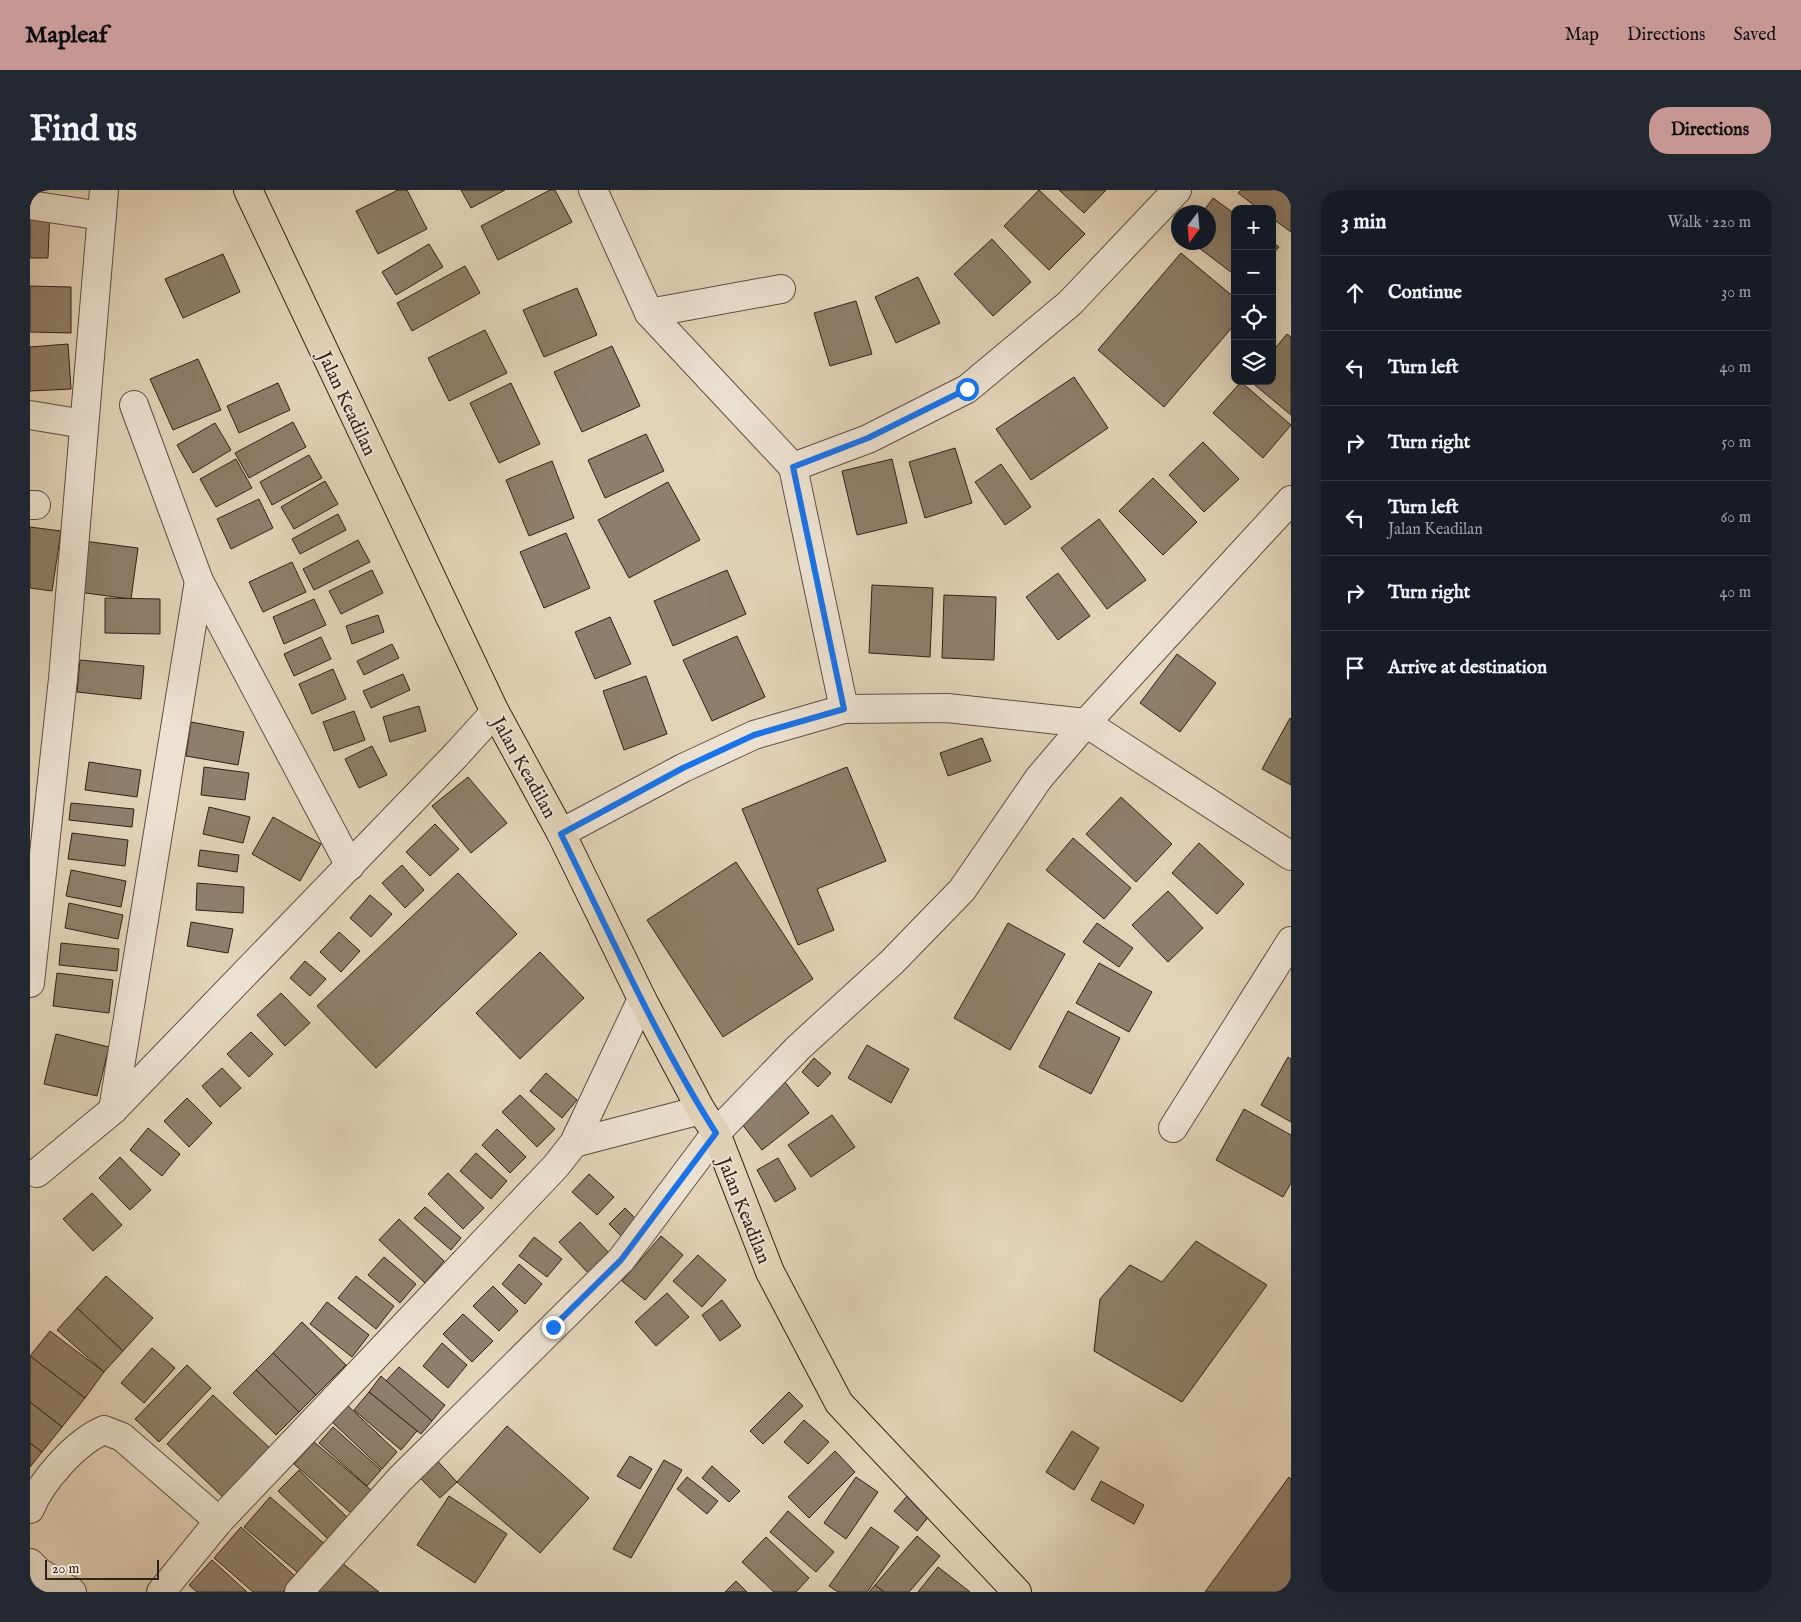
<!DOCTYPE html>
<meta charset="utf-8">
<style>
body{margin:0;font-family:"IM FELL English",serif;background:#242831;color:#f1f3f6}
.controls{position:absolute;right:15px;top:15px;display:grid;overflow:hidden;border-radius:10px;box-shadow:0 5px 20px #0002}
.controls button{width:45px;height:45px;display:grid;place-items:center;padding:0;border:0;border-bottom:1px solid #363941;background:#171b24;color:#f1f3f6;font:25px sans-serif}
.compass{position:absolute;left:1141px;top:15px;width:45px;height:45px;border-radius:50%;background:#171b24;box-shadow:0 5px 20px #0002;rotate:196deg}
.scale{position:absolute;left:15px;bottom:12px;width:114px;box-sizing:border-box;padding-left:5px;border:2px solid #322116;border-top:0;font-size:14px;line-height:18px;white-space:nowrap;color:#322116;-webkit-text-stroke:4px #ece2d2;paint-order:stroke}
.stop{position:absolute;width:15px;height:15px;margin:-11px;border:4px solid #1a73e8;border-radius:50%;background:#fff}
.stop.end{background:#1a73e8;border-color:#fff;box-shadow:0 1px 5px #0008}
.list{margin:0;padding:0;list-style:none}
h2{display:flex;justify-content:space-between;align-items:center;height:65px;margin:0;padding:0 20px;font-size:21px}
h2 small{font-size:16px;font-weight:400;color:#9ea1a6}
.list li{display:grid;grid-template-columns:32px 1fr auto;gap:15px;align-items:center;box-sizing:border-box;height:75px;padding:0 20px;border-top:1px solid #363941}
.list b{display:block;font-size:19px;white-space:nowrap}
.list p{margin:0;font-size:16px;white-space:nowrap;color:#9ea1a6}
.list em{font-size:16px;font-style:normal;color:#9ea1a6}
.icon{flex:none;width:28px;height:28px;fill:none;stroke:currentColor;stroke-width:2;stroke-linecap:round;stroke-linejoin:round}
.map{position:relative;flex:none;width:1261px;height:1402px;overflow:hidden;border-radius:20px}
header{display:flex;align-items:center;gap:30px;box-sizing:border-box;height:70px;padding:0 25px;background:#c59692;color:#111}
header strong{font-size:24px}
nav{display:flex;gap:28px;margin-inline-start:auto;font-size:18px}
.intro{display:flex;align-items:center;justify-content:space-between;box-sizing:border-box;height:120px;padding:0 30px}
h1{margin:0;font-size:35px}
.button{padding:12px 22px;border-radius:20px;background:#c59692;color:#111;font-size:18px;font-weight:700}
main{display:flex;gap:30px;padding:0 30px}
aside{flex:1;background:#171b24;border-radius:20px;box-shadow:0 5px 20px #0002}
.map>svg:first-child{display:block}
</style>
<header>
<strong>Mapleaf</strong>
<nav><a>Map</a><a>Directions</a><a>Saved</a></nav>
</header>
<div class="intro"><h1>Find us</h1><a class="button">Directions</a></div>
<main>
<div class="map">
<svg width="1261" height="1402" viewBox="0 0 1261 1402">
<rect width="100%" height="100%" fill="#e2d3b9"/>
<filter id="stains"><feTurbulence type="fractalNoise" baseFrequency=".004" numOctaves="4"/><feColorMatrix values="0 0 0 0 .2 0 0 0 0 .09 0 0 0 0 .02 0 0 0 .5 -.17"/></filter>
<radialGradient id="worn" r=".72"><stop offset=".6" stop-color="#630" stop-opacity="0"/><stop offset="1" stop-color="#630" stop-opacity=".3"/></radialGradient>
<g fill="#8e7e6b" stroke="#322116">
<path d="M 368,0 L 377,0 L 397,39 L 348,64 L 326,21 Z"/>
<path d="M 431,0 L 475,0 L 441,18 Z"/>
<path d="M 520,0 L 525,0 L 542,32 L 468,70 L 451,36 Z"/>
<path d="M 1009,0 L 1055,44 L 1019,80 L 974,36 Z"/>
<path d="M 1029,0 L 1076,0 L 1054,23 Z"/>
<path d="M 1211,0 L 1261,0 L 1261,42 L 1242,28 L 1242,19 L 1229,19 L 1208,3 Z"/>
<path d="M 1183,8 L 1205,24 L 1205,85 L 1161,52 L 1178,52 L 1178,22 L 1173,22 Z"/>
<path d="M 0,20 L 20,20 L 18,68 L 0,68 Z"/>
<path d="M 962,49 L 1001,92 L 963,126 L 924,84 Z"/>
<path d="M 1242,52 L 1249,57 L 1242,65 Z"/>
<path d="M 399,54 L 413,77 L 366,105 L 352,82 Z"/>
<path d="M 1151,63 L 1205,108 L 1205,134 L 1134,217 L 1068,160 Z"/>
<path d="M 193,64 L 210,102 L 153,128 L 135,89 Z"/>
<path d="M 435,76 L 450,103 L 382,141 L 367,113 Z"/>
<path d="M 888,87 L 910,133 L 866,153 L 845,107 Z"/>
<path d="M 0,96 L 41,97 L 41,143 L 0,142 Z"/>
<path d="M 547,98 L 567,145 L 514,167 L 493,120 Z"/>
<path d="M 826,111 L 842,164 L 800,176 L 784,123 Z"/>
<path d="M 455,140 L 477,183 L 419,211 L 398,168 Z"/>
<path d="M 1257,144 L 1261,147 L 1261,225 L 1220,191 L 1242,191 L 1242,162 Z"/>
<path d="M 38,154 L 41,199 L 0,201 L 0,157 Z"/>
<path d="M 582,156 L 610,216 L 552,242 L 524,182 Z"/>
<path d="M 168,169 L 191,220 L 143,240 L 120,189 Z"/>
<path d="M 1044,187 L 1078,238 L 1001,290 L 966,239 Z"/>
<path d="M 1211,192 L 1261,235 L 1233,268 L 1183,223 Z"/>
<path d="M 248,193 L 260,220 L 209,243 L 197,216 Z"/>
<path d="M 481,193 L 510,254 L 469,273 L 440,213 Z"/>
<path d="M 263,232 L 276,257 L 219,288 L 205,263 Z"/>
<path d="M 185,233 L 201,260 L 163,283 L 147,255 Z"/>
<path d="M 616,244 L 634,281 L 575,308 L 558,270 Z"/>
<path d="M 1173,252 L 1209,289 L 1174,322 L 1139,285 Z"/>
<path d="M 925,258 L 942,313 L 895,328 L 879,272 Z"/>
<path d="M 279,265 L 292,288 L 242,315 L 230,292 Z"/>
<path d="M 206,269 L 222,298 L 186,317 L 170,289 Z"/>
<path d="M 862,269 L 877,333 L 827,345 L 812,281 Z"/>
<path d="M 522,271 L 544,328 L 499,346 L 476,290 Z"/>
<path d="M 971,274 L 1001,317 L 975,335 L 945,292 Z"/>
<path d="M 1123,288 L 1167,332 L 1133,365 L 1089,321 Z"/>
<path d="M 295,291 L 308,314 L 264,339 L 251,317 Z"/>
<path d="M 638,292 L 670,350 L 599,388 L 568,330 Z"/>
<path d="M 229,309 L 243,338 L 201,359 L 187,329 Z"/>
<path d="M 308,324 L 316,340 L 270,364 L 262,349 Z"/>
<path d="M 1069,329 L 1116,390 L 1077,419 L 1031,358 Z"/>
<path d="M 0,337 L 31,341 L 22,401 L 0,398 Z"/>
<path d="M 536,343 L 560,398 L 514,418 L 490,362 Z"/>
<path d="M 328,350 L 340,372 L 284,400 L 273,379 Z"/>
<path d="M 54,351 L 108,358 L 101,409 L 48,402 Z"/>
<path d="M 262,372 L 276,402 L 233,422 L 219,392 Z"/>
<path d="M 342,380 L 353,403 L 311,424 L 299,401 Z"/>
<path d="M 697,380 L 716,424 L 643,456 L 624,411 Z"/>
<path d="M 1028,383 L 1060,426 L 1028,450 L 996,407 Z"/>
<path d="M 842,395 L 903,398 L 900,467 L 839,463 Z"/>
<path d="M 914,405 L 966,407 L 964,470 L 912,468 Z"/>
<path d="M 75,408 L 130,409 L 130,444 L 75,443 Z"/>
<path d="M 284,409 L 296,435 L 254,454 L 243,427 Z"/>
<path d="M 348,425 L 354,442 L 322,454 L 316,436 Z"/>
<path d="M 580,427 L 601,474 L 565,489 L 545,442 Z"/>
<path d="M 707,446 L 735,507 L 682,531 L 653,470 Z"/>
<path d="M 291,447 L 301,469 L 264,486 L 254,464 Z"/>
<path d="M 362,454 L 369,468 L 334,485 L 327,471 Z"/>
<path d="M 1147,464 L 1186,493 L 1150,542 L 1110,513 Z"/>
<path d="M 50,470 L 114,476 L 111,509 L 47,502 Z"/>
<path d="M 303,479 L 316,509 L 282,524 L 269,494 Z"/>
<path d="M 373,484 L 380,500 L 341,518 L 333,501 Z"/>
<path d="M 616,486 L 637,544 L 594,560 L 573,501 Z"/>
<path d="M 389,516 L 396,541 L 360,552 L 353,527 Z"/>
<path d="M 324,521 L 335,550 L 304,561 L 293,532 Z"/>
<path d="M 1260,528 L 1261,529 L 1261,595 L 1232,579 Z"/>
<path d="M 161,532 L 214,542 L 208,575 L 156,566 Z"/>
<path d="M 952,548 L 961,571 L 918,586 L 910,563 Z"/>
<path d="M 342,556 L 357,585 L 329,598 L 315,569 Z"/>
<path d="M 59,572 L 111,580 L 107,607 L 55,600 Z"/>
<path d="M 174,577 L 219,583 L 215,610 L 171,605 Z"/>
<path d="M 817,577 L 856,671 L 787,699 L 804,740 L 768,755 L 712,619 Z"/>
<path d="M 438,587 L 477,633 L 441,663 L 402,616 Z"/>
<path d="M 1091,607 L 1142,654 L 1106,692 L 1056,644 Z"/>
<path d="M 41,613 L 104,619 L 102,637 L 39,630 Z"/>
<path d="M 179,617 L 220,627 L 213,653 L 173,644 Z"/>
<path d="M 243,627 L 291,654 L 270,691 L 222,664 Z"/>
<path d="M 405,634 L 429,659 L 400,686 L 376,662 Z"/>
<path d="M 42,643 L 98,650 L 95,676 L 38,669 Z"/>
<path d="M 1043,648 L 1101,698 L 1074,729 L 1016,680 Z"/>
<path d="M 1169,653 L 1214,694 L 1187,724 L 1142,683 Z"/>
<path d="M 170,660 L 209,665 L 207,682 L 168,676 Z"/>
<path d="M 706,672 L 783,789 L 693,847 L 617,730 Z"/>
<path d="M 372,675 L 394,700 L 375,718 L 352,693 Z"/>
<path d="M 41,680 L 96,691 L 91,717 L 36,706 Z"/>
<path d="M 428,683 L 487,744 L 346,878 L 287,816 Z"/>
<path d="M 167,693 L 214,697 L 213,723 L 166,720 Z"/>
<path d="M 1138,701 L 1173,738 L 1138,772 L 1102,735 Z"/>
<path d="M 340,705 L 362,724 L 341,747 L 320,728 Z"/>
<path d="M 39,713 L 93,725 L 88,749 L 35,738 Z"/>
<path d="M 161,732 L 203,739 L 198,763 L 157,756 Z"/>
<path d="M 978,733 L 1035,764 L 980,860 L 924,828 Z"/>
<path d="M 1067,733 L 1103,758 L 1089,777 L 1053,752 Z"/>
<path d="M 309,742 L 330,761 L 311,782 L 290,762 Z"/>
<path d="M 31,753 L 89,759 L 87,781 L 29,775 Z"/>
<path d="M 510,762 L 554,808 L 490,869 L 446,823 Z"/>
<path d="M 275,771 L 296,789 L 280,806 L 260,788 Z"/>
<path d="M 1069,773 L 1122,802 L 1099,842 L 1046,813 Z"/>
<path d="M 27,783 L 83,790 L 79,823 L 23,816 Z"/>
<path d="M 251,803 L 280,833 L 255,856 L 227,825 Z"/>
<path d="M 1038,821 L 1090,848 L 1061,904 L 1009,877 Z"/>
<path d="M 221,842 L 243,864 L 219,887 L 197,864 Z"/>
<path d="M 26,844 L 79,857 L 67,906 L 14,894 Z"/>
<path d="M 837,855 L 879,879 L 861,913 L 818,888 Z"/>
<path d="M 1258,867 L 1261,869 L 1261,932 L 1231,915 Z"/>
<path d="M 784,868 L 801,883 L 788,897 L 772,882 Z"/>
<path d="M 192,878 L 211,898 L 190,917 L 172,896 Z"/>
<path d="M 516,883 L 547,910 L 532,928 L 500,901 Z"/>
<path d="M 755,892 L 779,923 L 732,960 L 708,929 Z"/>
<path d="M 490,905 L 525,939 L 507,957 L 472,922 Z"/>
<path d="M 157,908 L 182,933 L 159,957 L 134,931 Z"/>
<path d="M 1214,919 L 1261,945 L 1261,993 L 1253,1007 L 1186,970 Z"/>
<path d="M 802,925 L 825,957 L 781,987 L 758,955 Z"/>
<path d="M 118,938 L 150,964 L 132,986 L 100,960 Z"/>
<path d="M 467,939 L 496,967 L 480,983 L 452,955 Z"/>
<path d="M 446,963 L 477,991 L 461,1009 L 430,981 Z"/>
<path d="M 90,967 L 121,1000 L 100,1020 L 69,988 Z"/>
<path d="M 748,968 L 766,999 L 745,1012 L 727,980 Z"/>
<path d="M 418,983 L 454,1018 L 433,1039 L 398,1004 Z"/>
<path d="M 559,984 L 584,1007 L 567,1025 L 542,1002 Z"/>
<path d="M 62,1003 L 92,1035 L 63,1061 L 33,1029 Z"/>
<path d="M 395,1017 L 431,1048 L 421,1060 L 384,1028 Z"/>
<path d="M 595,1018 L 607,1030 L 591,1046 L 579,1034 Z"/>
<path d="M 369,1029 L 414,1071 L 395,1093 L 349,1050 Z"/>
<path d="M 550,1032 L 580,1064 L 558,1083 L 529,1052 Z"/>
<path d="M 631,1046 L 653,1065 L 615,1110 L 592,1091 Z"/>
<path d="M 504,1047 L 532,1069 L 517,1087 L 489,1066 Z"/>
<path d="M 1166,1051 L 1237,1095 L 1152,1212 L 1064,1161 L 1070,1109 L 1100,1075 L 1132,1092 Z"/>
<path d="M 668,1065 L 696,1090 L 672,1117 L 643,1091 Z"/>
<path d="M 354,1067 L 386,1094 L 370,1113 L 338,1085 Z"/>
<path d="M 489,1074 L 512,1094 L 495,1114 L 472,1094 Z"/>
<path d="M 76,1086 L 123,1128 L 93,1161 L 47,1118 Z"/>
<path d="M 326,1086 L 364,1116 L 346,1139 L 308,1108 Z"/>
<path d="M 463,1096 L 488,1121 L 469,1141 L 443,1116 Z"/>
<path d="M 637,1103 L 659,1127 L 626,1156 L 605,1132 Z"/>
<path d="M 692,1110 L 711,1136 L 690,1151 L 672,1125 Z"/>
<path d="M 297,1112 L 339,1145 L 322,1167 L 280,1134 Z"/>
<path d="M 47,1118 L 93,1161 L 74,1182 L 27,1140 Z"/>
<path d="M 433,1124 L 463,1151 L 442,1172 L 413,1144 Z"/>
<path d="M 272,1132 L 316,1175 L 286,1205 L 243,1163 Z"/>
<path d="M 20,1141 L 74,1182 L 55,1208 L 0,1166 Z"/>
<path d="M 412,1153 L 437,1175 L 418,1198 L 393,1176 Z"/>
<path d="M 122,1158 L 145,1178 L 114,1213 L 91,1193 Z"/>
<path d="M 243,1163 L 286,1205 L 269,1222 L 226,1180 Z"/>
<path d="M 0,1166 L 55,1208 L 32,1237 L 0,1212 Z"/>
<path d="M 157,1175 L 181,1198 L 129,1252 L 105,1229 Z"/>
<path d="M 369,1177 L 415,1215 L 402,1231 L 356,1191 Z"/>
<path d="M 226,1180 L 269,1222 L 246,1245 L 203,1203 Z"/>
<path d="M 351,1186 L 402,1231 L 391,1244 L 339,1202 Z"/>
<path d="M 339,1202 L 387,1241 L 371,1260 L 324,1220 Z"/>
<path d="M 759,1202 L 773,1216 L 733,1254 L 720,1241 Z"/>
<path d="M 183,1205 L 242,1260 L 195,1309 L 137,1254 Z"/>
<path d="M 0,1212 L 32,1237 L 12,1262 L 0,1253 Z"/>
<path d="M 315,1213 L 367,1262 L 352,1279 L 300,1230 Z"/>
<path d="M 774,1230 L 799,1252 L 778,1274 L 754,1252 Z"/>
<path d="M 477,1236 L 559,1308 L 510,1363 L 427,1292 Z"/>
<path d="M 303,1237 L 351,1280 L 337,1296 L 289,1253 Z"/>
<path d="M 1042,1241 L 1069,1258 L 1044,1300 L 1016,1282 Z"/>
<path d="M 284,1252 L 341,1300 L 321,1323 L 264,1274 Z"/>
<path d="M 0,1253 L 12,1262 L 0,1277 Z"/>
<path d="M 805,1261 L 825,1282 L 779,1328 L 758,1307 Z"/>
<path d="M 401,1264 L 427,1292 L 410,1308 L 383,1281 Z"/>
<path d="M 600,1266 L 622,1279 L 610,1299 L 587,1286 Z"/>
<path d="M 634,1270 L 652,1280 L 601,1368 L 583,1359 Z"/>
<path d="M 682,1276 L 710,1301 L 699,1312 L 672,1288 Z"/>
<path d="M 269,1280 L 318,1328 L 298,1349 L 248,1301 Z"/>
<path d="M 657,1287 L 688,1311 L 677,1324 L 647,1299 Z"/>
<path d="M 826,1287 L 848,1302 L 816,1349 L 794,1333 Z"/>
<path d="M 1259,1287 L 1261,1289 L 1261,1394 L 1255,1402 L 1175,1402 Z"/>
<path d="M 1071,1291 L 1114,1315 L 1104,1334 L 1061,1310 Z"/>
<path d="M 878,1305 L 900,1325 L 887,1341 L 864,1321 Z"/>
<path d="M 419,1306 L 477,1344 L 445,1393 L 387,1355 Z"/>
<path d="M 240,1307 L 298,1357 L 273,1387 L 214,1337 Z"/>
<path d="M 758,1321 L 804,1362 L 786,1382 L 740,1342 Z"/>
<path d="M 211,1337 L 266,1387 L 253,1402 L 223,1402 L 184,1368 Z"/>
<path d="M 841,1337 L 869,1357 L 837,1402 L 808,1402 L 799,1396 Z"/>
<path d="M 887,1346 L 910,1366 L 879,1402 L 854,1402 L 845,1395 Z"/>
<path d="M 736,1347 L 779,1388 L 766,1402 L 744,1402 L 712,1372 Z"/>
<path d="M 307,1369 L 349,1402 L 281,1402 Z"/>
<path d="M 182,1370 L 217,1402 L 167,1402 L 159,1395 Z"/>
<path d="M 908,1377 L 940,1402 L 888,1402 Z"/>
<path d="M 706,1391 L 717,1402 L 695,1402 Z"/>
<path d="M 845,1395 L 854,1402 L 839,1402 Z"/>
</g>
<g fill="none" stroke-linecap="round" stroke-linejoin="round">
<g stroke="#5e4e3f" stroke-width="30">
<g id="minor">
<path d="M 0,15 L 72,26"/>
<path d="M 619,123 L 751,99"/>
<path d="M 104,215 L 169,391 L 320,676"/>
<path d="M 0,225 L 54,234"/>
<path d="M 763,277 L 838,249 L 937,199 L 1040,113 L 1147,0"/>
<path d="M 0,315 L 6,315"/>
<path d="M 814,519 L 917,518 L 1056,533 L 1261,666"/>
<path d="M 531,643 L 653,578 L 724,545 L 814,519 L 763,277 L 619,123 L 563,0"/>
<path d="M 0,793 L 33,489 L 74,0"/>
<path d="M 83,920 L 169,391"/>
<path d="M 1143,938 L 1261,751"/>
<path d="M 544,953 L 671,920"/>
<path d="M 7,983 L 83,920 L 426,565 L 465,522"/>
<path d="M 0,1319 C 12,1290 46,1252 74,1240 L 92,1247 L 189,1331"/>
<path d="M 0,1373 L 9,1382 L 42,1402"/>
<path d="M 131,1402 L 189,1331 L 526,976 L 544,953 L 612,809"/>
<path d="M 269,1402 L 370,1289 L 591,1070 L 686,943 L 768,858 L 862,772 L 932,700 L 1009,588 L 1056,533 L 1261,310"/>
</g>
</g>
<g stroke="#322116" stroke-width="30">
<path id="major" d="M 218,0 L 465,522 L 531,643 L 612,809 L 671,920 L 686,943 L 740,1082 L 809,1213 L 987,1402"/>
</g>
<use href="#minor" stroke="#ece2d2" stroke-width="28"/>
<use href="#major" stroke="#e2d3b9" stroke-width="28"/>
</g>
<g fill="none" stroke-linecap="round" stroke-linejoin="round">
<path stroke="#1a73e8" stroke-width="6" d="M 523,1137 L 591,1070 L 686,943 C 626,848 580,744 531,644 L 653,578 L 724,545 L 814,519 L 763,277 L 838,248 L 937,199"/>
</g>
<g text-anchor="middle" stroke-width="4" stroke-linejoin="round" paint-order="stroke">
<g font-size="19" fill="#322116" stroke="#ece2d2">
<text transform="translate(318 213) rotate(65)" y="7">Jalan Keadilan</text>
<text transform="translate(495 577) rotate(61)" y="7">Jalan Keadilan</text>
<text transform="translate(715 1020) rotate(68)" y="7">Jalan Keadilan</text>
</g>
</g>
<rect width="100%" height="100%" filter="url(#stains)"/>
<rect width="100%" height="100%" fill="url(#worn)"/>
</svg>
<div class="controls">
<button>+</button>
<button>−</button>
<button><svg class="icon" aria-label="locate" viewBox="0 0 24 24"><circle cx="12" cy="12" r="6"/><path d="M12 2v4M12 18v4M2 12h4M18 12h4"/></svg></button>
<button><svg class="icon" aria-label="layers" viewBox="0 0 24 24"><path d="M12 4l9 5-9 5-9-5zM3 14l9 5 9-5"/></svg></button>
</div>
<svg class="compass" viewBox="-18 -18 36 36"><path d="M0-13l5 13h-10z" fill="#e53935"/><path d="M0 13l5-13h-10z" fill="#9ea1a6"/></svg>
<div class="scale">20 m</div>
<div class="stop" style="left:937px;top:199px"></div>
<div class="stop end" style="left:523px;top:1137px"></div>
</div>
<aside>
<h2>3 min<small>Walk · 220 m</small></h2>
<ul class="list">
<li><svg class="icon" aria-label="ahead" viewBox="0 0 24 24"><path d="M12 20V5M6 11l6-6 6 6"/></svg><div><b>Continue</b></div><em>30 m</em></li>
<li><svg class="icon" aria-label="left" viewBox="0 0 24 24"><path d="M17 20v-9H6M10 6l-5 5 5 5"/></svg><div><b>Turn left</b></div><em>40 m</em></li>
<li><svg class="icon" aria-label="right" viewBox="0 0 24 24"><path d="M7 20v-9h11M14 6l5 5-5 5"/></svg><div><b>Turn right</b></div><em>50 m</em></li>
<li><svg class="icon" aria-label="left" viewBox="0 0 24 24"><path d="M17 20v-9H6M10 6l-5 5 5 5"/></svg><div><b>Turn left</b><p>Jalan Keadilan</p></div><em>60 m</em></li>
<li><svg class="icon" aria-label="right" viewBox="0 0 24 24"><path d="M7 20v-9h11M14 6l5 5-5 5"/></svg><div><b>Turn right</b></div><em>40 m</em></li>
<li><svg class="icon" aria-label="arrive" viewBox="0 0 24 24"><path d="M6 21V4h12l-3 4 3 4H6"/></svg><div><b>Arrive at destination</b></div></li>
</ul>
</aside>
</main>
